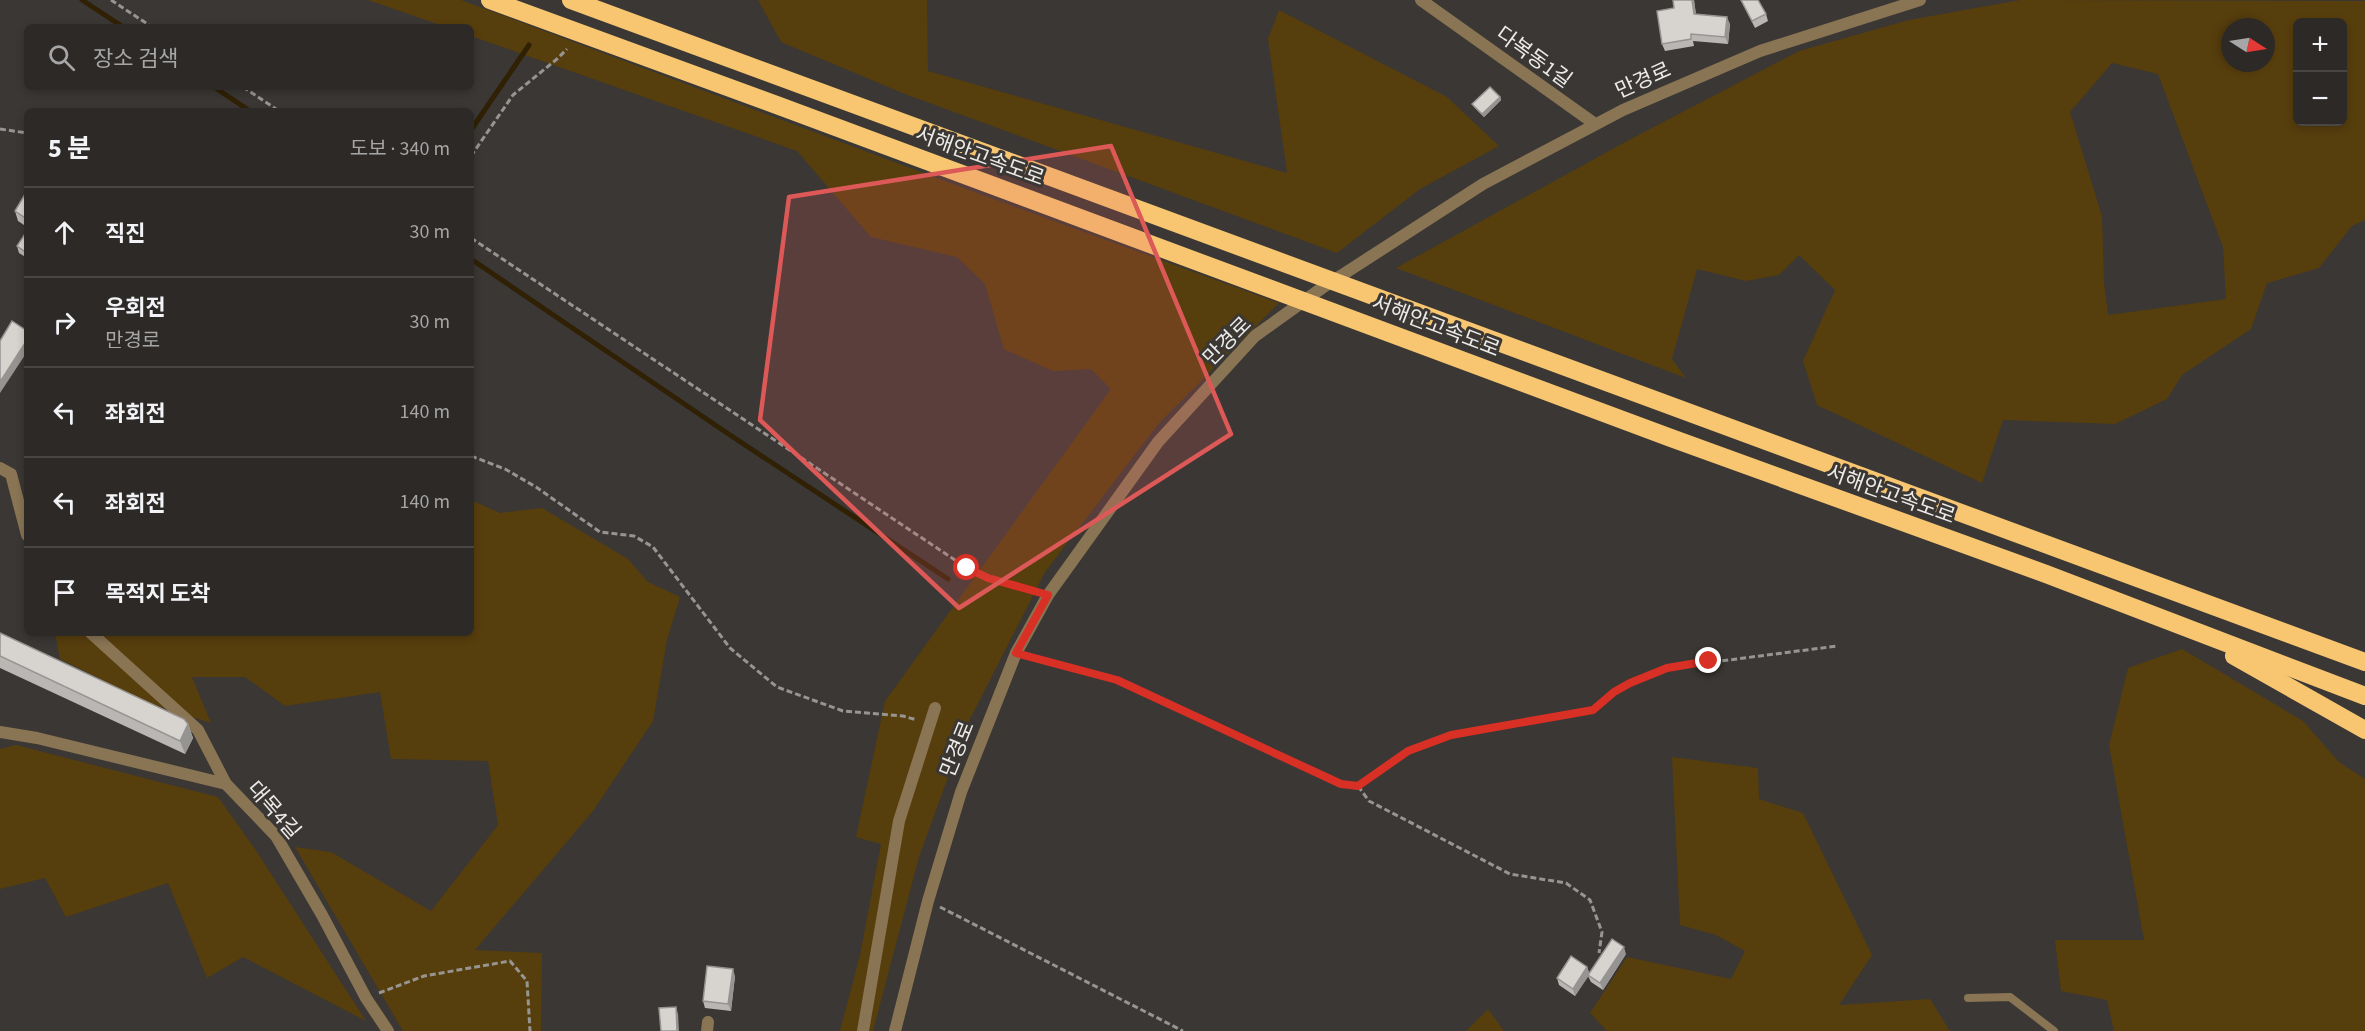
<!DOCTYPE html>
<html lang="ko">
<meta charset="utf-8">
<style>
body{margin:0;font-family:"Source Sans 3","Noto Sans KR",sans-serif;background:#34312f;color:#f1f3f6}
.controls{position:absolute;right:18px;top:18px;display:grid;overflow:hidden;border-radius:9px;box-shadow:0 3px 9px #0003}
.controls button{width:54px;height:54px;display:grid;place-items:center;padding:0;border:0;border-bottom:2px solid #484544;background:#2c2927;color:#f1f3f6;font:30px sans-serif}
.compass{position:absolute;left:2221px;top:18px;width:54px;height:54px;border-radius:50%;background:#2c2927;box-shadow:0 3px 9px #0003;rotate:102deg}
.stop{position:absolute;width:18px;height:18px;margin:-14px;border:4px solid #d93025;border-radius:50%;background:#fff}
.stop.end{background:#d93025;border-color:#fff;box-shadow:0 2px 6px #0008}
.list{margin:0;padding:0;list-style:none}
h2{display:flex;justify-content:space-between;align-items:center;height:78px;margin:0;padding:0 24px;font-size:26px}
h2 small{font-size:20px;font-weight:400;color:#a6a6a7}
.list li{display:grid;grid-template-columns:39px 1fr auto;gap:18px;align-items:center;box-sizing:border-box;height:90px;padding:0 24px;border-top:2px solid #484544}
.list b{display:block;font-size:22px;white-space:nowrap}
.list p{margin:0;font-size:20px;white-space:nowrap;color:#a6a6a7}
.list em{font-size:20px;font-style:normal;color:#a6a6a7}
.icon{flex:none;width:33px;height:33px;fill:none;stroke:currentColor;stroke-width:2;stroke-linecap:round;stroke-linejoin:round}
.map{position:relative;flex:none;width:2365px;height:1031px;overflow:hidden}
.search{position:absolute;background:#2c2927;box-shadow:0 3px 9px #0003;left:24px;top:24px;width:450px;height:66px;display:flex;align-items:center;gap:15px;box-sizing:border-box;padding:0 21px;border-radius:9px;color:#a6a6a7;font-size:22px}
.panel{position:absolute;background:#2c2927;box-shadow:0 3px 9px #0003;left:24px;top:108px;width:450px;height:528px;border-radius:9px}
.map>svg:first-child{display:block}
</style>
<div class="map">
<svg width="2365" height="1031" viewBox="0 0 2365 1031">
<rect width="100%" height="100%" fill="#3a3734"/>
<g fill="#573e0d" fill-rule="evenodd">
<path d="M 368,0 L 461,0 L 988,197 L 1279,303 L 1159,423 L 1045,572 L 967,725 L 919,857 L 873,1031 L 840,1031 L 860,955 L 881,844 L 856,837 L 885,701 L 1111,389 L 1091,369 L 1053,371 L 1004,349 L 985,284 L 957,257 L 871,237 L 797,151 L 471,36 L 471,27 L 446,27 Z"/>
<path d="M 758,0 L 927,0 L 928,71 L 1287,173 L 1268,39 L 1279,10 L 1447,97 L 1499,146 L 1420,189 L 1337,253 L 905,94 L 781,42 Z"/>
<path d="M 2020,0 L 2365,1 L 2365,220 L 2352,226 L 2319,268 L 2267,283 L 2251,329 L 2182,375 L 2167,399 L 2115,424 L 2003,420 L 1982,483 L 1817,405 L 1803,361 L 1835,290 L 1799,255 L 1779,275 L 1746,281 L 1697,269 L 1672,359 L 1686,378 L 1396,268 L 1629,140 L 1799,51 L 1909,20 ZM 2298,22 L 2342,22 L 2342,122 L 2298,122 ZM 2230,27 L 2266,27 L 2266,63 L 2230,63 ZM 2112,63 L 2158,74 L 2223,247 L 2226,299 L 2108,315 L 2104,282 L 2102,216 L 2070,112 Z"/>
<path d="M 471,500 L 500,513 L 542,508 L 628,559 L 648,582 L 680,597 L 667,640 L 653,721 L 593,811 L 475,950 L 542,953 L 541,1031 L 403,1031 L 295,847 L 331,852 L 431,911 L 498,825 L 488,761 L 391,759 L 380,692 L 285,706 L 245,677 L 192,677 L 211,723 L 151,704 L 60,659 L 55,633 L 471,633 Z"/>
<path d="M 2182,649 L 2303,721 L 2339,762 L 2365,779 L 2365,1031 L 2114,1031 L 2107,1000 L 2061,991 L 2055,940 L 2144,940 L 2109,745 L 2128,668 Z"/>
<path d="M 16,745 L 218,797 L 255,849 L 366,1021 L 243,957 L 207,978 L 168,883 L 66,917 L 45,878 L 0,889 L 0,749 Z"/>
<path d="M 1672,757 L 1758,768 L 1759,799 L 1803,813 L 1872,955 L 1839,1005 L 1930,999 L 1950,1031 L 1607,1031 L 1590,1013 L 1627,957 L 1731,979 L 1745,951 L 1716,935 L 1680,925 Z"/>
<path d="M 1488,1009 L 1504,1031 L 1466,1031 Z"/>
</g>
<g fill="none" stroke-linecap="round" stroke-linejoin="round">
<g stroke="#302105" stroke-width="5">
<path d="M 82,0 L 123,27"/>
<path d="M 214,87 L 250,111"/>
<path d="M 471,130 L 529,45"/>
<path d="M 471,259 L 727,433 L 948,579"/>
</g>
<g stroke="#979592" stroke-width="3" stroke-dasharray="6 3" stroke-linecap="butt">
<path d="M 111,0 L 152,27"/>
<path d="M 243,87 L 279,111"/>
<path d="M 0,129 L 27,133"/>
<path d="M 471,156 L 513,95 L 557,59 L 567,49"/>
<path d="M 471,238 L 967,568 L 988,578 L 1034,591"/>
<path d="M 471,456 L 505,469 L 536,487 L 600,532 L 634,536 L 653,547 L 730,648 L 777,687 L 843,711 L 903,716 L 917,720"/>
<path d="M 1030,656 L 1117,680 L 1341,784 L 1358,786 L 1408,751 L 1451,735 L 1593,710 L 1614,692 L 1667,668 L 1837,646"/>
<path d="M 1358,786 L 1369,801 L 1510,874 L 1566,883 L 1590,900 L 1602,932 L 1599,953"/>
<path d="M 940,907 L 1183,1031"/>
<path d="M 379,993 L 424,976 L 510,961 L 527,981 L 530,1031"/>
</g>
<path stroke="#897454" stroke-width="8" d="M 1968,998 L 2010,997 L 2054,1031"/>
<g stroke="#897454" stroke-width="12">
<path d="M 0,468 L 11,474 L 27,535"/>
<path d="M 91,633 L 198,730 L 226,784"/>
<path d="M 0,732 L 37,738 L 226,784 L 276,836 L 322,915 L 366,998 L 388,1031"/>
<path d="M 707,1031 L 708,1022"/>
<path d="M 863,1031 L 899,821 L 935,708"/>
</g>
<g stroke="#897454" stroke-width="12">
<path d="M 1421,0 L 1595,124"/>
<path d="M 895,1031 L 928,901 L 961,792 L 1016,653 L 1048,595 L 1158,442 L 1255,336 L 1322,288 L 1483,184 L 1623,110 L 1760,51 L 1920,0"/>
</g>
<g stroke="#f8c671" stroke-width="18">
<path d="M 490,0 L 782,107 L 1671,438 L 2046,574 L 2365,696"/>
<path d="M 571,0 L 2365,662"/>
<path d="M 2234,656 L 2365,730"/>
</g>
</g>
<g fill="#b9b6b3">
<path d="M 1673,0 L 1694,0 L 1696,15 L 1730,24 L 1728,44 L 1693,41 L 1694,46 L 1665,51 L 1662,44 L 1674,8 Z"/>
<path d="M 1741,0 L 1766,14 L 1768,21 L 1755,28 Z"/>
<path d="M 1500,97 L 1501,100 L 1484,117 L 1474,107 L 1472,104 Z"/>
<path d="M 27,191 L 27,227 L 18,221 L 15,211 Z"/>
<path d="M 27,231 L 27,258 L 19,253 L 17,246 Z"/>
<path d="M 0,633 L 188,724 L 193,738 L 185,754 L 0,668 Z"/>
<path d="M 1626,954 L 1603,990 L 1591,982 L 1588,976 L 1575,996 L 1559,985 L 1557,978 L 1587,967 L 1589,973 Z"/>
<path d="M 735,976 L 731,1011 L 705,1008 L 703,1001 Z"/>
</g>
<g fill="#969492">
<path d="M 1692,0 L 1694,0 L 1697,22 L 1694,14 Z"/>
<path d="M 1727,17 L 1730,24 L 1728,44 L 1725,37 Z"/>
<path d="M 1500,97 L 1501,100 L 1484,117 L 1482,114 Z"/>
<path d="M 27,340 L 27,352 L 0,393 L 0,382 Z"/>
<path d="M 188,724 L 193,738 L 185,754 L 180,741 Z"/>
<path d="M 1624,947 L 1626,954 L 1603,990 L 1600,983 Z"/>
<path d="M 1587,967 L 1590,974 L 1575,996 L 1573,989 Z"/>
<path d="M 733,969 L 735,976 L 731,1011 L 728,1004 Z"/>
<path d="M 676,1007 L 678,1014 L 679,1031 L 677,1031 Z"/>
</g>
<g fill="#d7d4d0" stroke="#969492" stroke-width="1.5">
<path d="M 1673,0 L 1692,0 L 1694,14 L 1727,17 L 1725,37 L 1691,34 L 1691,39 L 1662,44 L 1657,11 L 1674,8 Z"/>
<path d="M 1741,0 L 1758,0 L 1766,14 L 1752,21 Z"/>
<path d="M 1490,87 L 1500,97 L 1482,114 L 1472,104 Z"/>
<path d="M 27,191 L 27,219 L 15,211 Z"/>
<path d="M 27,231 L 27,253 L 17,246 Z"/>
<path d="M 12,321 L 27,331 L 27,340 L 0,382 L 0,341 Z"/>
<path d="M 0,633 L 184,719 L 188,724 L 180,741 L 0,656 Z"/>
<path d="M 1612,939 L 1624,947 L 1600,983 L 1588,975 Z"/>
<path d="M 1571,956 L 1587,967 L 1573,989 L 1557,978 Z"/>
<path d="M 707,966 L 733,969 L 728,1004 L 703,1001 Z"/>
<path d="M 676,1007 L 677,1031 L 661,1031 L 659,1008 Z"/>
</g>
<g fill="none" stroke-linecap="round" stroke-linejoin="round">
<path stroke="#d93025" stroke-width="8" d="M 967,568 L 988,578 L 1048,595 L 1016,653 L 1117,680 L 1341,784 L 1358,786 L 1408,751 L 1451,735 L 1593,710 L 1614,692 L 1630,683 L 1667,668 L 1709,661"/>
</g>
<path fill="#dc5958" fill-opacity="0.2" stroke="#dc5958" stroke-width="4.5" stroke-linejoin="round" d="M 1111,146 L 1231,434 L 959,608 L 760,420 L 789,197 Z"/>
<g text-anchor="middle" stroke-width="6" stroke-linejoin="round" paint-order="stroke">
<g font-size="21" fill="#ecebe8" stroke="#3a3734">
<text transform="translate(1534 57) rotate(36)" y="7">다복동1길</text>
<text transform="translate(1643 80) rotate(-24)" y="7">만경로</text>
<text transform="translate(980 156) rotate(20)" y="7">서해안고속도로</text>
<text transform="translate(1436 326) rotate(21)" y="7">서해안고속도로</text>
<text transform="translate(1227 341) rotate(-45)" y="7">만경로</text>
<text transform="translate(1891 494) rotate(20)" y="7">서해안고속도로</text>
<text transform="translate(957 749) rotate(-68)" y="7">만경로</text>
<text transform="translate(274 810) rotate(49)" y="7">대목4길</text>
</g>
</g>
</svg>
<div class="controls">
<button>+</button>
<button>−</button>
</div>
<svg class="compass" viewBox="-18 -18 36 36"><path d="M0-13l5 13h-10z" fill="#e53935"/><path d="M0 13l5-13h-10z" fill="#a6a6a7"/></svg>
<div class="stop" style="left:967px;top:568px"></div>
<div class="stop end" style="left:1709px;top:661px"></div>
<div class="search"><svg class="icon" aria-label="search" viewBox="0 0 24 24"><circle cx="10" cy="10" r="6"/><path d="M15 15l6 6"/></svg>장소 검색</div>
<section class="panel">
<h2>5 분<small>도보 · 340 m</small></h2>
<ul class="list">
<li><svg class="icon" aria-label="ahead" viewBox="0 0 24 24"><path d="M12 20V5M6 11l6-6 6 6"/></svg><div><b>직진</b></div><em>30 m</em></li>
<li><svg class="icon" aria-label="right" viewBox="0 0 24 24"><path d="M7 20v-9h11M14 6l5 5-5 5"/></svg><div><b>우회전</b><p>만경로</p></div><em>30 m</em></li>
<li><svg class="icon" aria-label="left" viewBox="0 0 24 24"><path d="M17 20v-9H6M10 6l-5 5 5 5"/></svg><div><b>좌회전</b></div><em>140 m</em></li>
<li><svg class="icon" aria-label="left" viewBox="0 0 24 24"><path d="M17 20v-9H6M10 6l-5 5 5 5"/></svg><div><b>좌회전</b></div><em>140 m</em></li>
<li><svg class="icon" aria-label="arrive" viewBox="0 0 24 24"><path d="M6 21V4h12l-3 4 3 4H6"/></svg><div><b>목적지 도착</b></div></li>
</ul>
</section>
</div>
